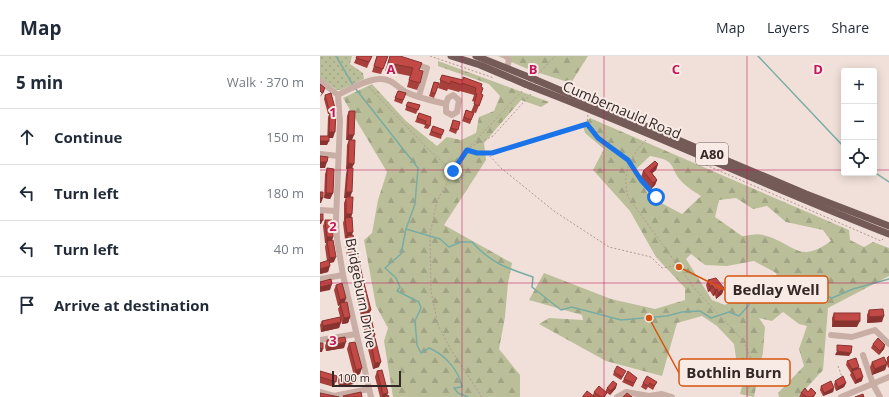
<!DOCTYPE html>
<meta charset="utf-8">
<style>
body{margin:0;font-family:"Open Sans",sans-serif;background:#f6f6f7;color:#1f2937}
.controls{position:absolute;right:12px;top:12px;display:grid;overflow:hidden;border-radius:4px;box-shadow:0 2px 10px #0003}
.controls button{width:36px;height:36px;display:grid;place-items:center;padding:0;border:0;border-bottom:1px solid #e0e1e3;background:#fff;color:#1f2937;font:20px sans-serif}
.scale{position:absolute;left:12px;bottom:10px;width:69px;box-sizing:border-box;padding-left:4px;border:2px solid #342826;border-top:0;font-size:11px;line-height:14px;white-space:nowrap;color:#342826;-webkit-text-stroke:3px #f8ebe5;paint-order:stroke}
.stop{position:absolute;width:12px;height:12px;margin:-9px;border:3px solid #1a73e8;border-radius:50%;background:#fff}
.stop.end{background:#1a73e8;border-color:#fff;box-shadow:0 1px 4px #0008}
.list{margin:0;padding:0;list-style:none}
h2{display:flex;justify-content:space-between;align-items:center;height:52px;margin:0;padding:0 16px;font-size:17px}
h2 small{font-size:13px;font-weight:400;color:#747a83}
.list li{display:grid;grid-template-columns:26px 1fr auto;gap:12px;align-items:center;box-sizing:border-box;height:56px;padding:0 16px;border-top:1px solid #e0e1e3}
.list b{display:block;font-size:15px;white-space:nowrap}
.list em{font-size:13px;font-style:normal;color:#747a83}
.icon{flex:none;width:22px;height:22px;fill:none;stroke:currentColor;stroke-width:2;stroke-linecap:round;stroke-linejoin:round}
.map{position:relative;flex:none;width:569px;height:341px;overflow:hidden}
header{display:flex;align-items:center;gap:24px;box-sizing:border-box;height:56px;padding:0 20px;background:#fff;border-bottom:1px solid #e0e1e3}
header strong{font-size:19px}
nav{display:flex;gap:22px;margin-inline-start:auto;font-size:14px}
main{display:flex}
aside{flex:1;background:#fff}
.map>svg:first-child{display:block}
</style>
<header>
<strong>Map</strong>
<nav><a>Map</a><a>Layers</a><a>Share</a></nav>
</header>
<main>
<aside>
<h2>5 min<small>Walk · 370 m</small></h2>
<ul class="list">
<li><svg class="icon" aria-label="ahead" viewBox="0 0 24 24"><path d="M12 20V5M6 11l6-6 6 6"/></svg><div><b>Continue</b></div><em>150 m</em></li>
<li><svg class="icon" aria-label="left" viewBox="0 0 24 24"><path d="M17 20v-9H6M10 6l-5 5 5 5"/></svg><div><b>Turn left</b></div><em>180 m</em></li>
<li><svg class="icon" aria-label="left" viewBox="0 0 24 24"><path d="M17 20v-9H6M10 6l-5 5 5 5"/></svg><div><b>Turn left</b></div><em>40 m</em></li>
<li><svg class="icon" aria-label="arrive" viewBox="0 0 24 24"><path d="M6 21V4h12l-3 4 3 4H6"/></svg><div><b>Arrive at destination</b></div></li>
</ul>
</aside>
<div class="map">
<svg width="569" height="341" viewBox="0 0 569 341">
<defs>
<pattern id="forest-firs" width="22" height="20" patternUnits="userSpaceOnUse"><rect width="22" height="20" fill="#babf99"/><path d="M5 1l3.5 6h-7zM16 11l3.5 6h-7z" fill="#a0a484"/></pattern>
<pattern id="park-dots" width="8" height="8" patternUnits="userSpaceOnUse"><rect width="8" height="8" fill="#babf99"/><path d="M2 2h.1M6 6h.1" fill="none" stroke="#a0a484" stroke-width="1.8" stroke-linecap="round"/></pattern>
</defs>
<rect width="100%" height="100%" fill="#f0e0d9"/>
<g fill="url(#forest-firs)" fill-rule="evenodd">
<path d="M 178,0 L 268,0 L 251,27 L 210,14 Z"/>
<path d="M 118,5 L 229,46 L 221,51 L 201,44 L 164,87 L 166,104 L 124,169 L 192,207 L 188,227 L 185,261 L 179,293 L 200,319 L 200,341 L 73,341 L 64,285 L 68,272 L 56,250 L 44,184 L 52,177 L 58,144 L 67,116 L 23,42 L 52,28 L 86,65 L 117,90 L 127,81 L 141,84 L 156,77 L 159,61 L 174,55 L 180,40 L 169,28 L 118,10 Z"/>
<path d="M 270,62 L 529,174 L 530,184 L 544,191 L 553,186 L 569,192 L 569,220 L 508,252 L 503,314 L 478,341 L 459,341 L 458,337 L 484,310 L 479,293 L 487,270 L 479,268 L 463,256 L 452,265 L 439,262 L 445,271 L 443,296 L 434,341 L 420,338 L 424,323 L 417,309 L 414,288 L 397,270 L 382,260 L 357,267 L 342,320 L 286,305 L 219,268 L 229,262 L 263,264 L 262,259 L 209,244 L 224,217 L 291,243 L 335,253 L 365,244 L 365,232 L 336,201 L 310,155 L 273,114 L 284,93 L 265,77 L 263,70 ZM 330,100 C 360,105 347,111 363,127 C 368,132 375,136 381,140 L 362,158 L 330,141 L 314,115 ZM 416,142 L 433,153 L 447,150 L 466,166 L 503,174 L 511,185 C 478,209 475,187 443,179 C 437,177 428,180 422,180 L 395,161 L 399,144 ZM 371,198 L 385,209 L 407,210 L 434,205 L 456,217 L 458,224 L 430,233 L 405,249 L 392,244 L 366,203 Z"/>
</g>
<path fill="url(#park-dots)" d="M 0,0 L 32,0 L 30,8 L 43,17 L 44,23 L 21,34 L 17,34 L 0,22 Z"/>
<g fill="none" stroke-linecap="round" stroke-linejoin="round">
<g stroke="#79aca4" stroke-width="1.5">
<path d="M 16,0 L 33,29"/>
<path d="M 438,0 L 524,91"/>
<path d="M 35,32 L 98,112 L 95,148 L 86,173 L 81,198 L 65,212 L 76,222 L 80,231 L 77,235 L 99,246 L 101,252 L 95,265 L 97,289 L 101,297 L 109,292 C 124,298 139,314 142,331 L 134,332 L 138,337 L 148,341"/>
<path d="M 554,116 L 569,126"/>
<path d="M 86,173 L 120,183 L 129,191 L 141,186 L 152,186 C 171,207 186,212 213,221 L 212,231 L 241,254 L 252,251 L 301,264 L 347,260 L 362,256 L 380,255 L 391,262 L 409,256 L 419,260 L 429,249 L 437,230 L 446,227 L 467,234 L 495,237 L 512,242 L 533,233 L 569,223"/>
</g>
<g stroke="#b39890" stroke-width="1" stroke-dasharray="2 2" stroke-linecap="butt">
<path d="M 110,0 L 174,22"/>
<path d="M 218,18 L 235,0"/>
<path d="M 49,31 L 109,94 L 133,115"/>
<path d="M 268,59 C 263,79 293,94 308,104"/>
<path d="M 326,84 C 309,102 302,117 308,141 L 375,233 L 424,286 L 433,308 L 427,341"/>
<path d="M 150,91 L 173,80 L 211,38"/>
<path d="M 147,94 L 157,97 L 172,97 L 267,69"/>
<path d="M 167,97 L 181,112 L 234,155 L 289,191 L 331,201 L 342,212 L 357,209"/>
<path d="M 311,109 L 321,124 L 336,141"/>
<path d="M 386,109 L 561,185 L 564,182"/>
<path d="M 518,310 L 522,321"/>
<path d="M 162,341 L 130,292 L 118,269 L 111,235 L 110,178 L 117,145 L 143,98 L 203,34"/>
</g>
<g stroke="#c8aea5" stroke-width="6">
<path d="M 186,0 L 189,4 L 187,12"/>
<path d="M 94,8 L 107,12 L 99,40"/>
<path d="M 0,25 L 18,39 L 20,66 L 16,164 L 17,183 L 23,219 L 51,341"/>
<path d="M 18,39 C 30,33 45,24 59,23 C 71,22 77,31 86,36 C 98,42 113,45 126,48 L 128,42 L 133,39 L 139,44 L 137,56 L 132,59 L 126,56 L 126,48"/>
<path d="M 0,98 L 18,100"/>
<path d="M 0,154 L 16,155"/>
<path d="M 0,223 L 23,219"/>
<path d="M 511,279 L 532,281 L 555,274 L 569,288"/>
<path d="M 0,284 L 36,278"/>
<path d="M 543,299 L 553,328 L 560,341"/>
<path d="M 0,336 L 14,340 L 49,333"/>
<path d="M 297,341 L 306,336 L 329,340 L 342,338 L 352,341"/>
<path d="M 521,341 L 569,321"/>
</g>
<g stroke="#755b58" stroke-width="7">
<path d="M 131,0 L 160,9 L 205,28"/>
<path d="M 156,0 L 211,22"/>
<path d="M 216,24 L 486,138 L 569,170"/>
<path d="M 210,30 C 331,76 448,131 569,178"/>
</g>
<path stroke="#b39890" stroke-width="1" stroke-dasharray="2 2" stroke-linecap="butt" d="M 308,104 L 311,109"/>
<g stroke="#755b58" stroke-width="7">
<path d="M 211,22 L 216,24"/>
<path d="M 205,28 L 210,30"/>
</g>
</g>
<g fill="#a73f3b">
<path d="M 37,0 L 52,0 L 47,12 L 34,7 Z"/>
<path d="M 57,0 L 68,0 L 61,18 L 52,16 Z"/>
<path d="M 70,0 L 99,14 L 100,27 L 97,34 L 87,31 L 90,20 L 65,15 Z"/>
<path d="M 122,19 L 161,31 L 161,38 L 163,39 L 156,57 L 151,56 L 155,46 L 152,45 L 154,39 L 140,35 L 139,36 L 128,33 L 127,35 L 118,32 Z"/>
<path d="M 114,26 L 119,27 L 114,42 L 109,40 Z"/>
<path d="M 78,35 L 86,37 L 82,48 L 74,45 Z"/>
<path d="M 5,39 L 15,52 L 14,56 L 13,82 L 9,82 L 7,89 L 8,61 L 10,57 L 8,58 L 4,43 Z"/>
<path d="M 88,46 L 100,49 L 96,58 L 85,54 Z"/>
<path d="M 146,54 L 154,57 L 150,68 L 142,65 Z"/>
<path d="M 29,55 L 32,84 L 32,112 L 30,141 L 32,158 L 31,161 L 32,179 L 36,194 L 35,197 L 43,223 L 42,228 L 51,254 L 49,258 L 55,279 L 54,282 L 59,311 L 53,313 L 47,289 L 49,286 L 47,287 L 42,265 L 43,260 L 41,261 L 35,234 L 37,230 L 34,230 L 28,204 L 29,201 L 27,201 L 25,186 L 26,183 L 25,183 L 23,167 L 24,164 L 24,147 L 26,142 L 24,142 L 26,118 L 27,113 L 26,113 L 27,89 L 29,84 L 26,84 L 27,60 Z"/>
<path d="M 99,57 L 110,70 L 108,73 L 104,72 L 105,69 L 95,66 Z"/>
<path d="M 133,64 L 140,66 L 136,78 L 129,75 Z"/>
<path d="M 113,70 L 122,79 L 121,83 L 109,79 Z"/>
<path d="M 338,108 L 336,114 L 332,117 L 337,124 L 335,129 L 331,133 L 321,121 L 323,115 Z"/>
<path d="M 7,112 L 13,137 L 10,143 L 4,142 L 5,118 Z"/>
<path d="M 5,164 L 13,181 L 12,184 L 14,206 L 10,207 L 8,216 L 0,218 L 0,207 L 7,205 L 5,191 L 6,187 L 5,187 L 3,170 Z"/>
<path d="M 388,224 L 404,232 L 402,238 L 396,243 L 395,239 L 393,240 L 390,235 L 388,236 L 386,229 Z"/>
<path d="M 16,229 L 26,242 L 25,246 L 30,261 L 28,267 L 22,268 L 18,253 L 20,249 L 18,250 L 14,234 Z"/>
<path d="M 549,254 L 562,266 L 547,267 L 547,259 Z"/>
<path d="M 514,257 L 537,271 L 512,271 L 512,262 Z"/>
<path d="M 2,265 L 21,266 L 19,272 L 1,276 L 0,269 Z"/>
<path d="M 7,284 L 24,292 L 6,295 L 5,290 Z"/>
<path d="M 29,287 L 40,318 L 34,320 L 27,293 Z"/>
<path d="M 553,288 L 565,289 L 564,293 L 559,299 L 551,292 Z"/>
<path d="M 569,300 L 569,311 L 568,312 L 567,308 L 565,314 L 552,319 L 550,311 L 552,306 L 566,306 Z"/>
<path d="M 527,305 L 538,313 L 542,325 L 535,328 L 530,319 L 531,317 L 526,309 Z"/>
<path d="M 57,315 L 67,340 L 69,341 L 60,341 L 55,321 Z"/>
<path d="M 0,316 L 17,320 L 14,331 L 0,327 Z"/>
<path d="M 294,316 L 304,319 L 301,324 L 293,319 Z"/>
<path d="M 19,321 L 35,324 L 33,328 L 19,331 L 18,325 Z"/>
<path d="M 317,322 L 313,331 L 302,326 L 304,323 Z"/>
<path d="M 515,325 L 526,327 L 524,331 L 516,335 L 514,329 Z"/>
<path d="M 337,326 L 333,334 L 328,331 L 326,334 L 321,331 L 323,327 Z"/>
<path d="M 501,330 L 514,332 L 513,336 L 503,340 L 500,334 Z"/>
<path d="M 287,332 L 296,332 L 290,339 L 287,337 L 285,341 L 262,341 L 263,340 L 273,339 L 274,336 L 285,336 Z"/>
<path d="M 488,336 L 496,337 L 494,341 L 479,341 L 481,337 Z"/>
</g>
<g fill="#883330">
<path d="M 5,32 L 4,36 L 0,41 L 2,37 Z"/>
<path d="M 15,52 L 13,56 L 10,56 L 10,57 L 8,58 L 9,54 Z"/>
<path d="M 9,76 L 15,76 L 13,82 L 7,82 Z"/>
<path d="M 28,79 L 34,79 L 32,84 L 26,84 Z"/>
<path d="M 0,85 L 9,85 L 7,89 L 0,89 Z"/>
<path d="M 0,106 L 7,106 L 5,112 L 0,112 Z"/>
<path d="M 28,107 L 34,108 L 31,114 L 26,113 Z"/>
<path d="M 338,108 L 336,114 L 328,121 L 330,115 Z"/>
<path d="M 337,124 L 335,129 L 331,133 L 333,127 Z"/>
<path d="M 26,136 L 32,136 L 30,142 L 24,142 Z"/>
<path d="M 6,137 L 13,137 L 10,143 L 4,142 Z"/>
<path d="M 0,141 L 3,142 L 1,147 L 0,147 Z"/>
<path d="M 26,158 L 32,158 L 30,164 L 25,162 L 24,164 Z"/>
<path d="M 0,164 L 3,164 L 1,168 L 0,168 Z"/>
<path d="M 33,176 L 31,182 L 27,180 L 26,183 L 25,183 L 27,177 Z"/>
<path d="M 7,181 L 13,181 L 11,187 L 7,185 L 6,187 L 5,187 Z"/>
<path d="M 36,194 L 34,200 L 30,198 L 29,201 L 27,201 L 29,195 Z"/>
<path d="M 16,201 L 14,206 L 8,207 L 10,202 Z"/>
<path d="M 10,210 L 8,216 L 0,218 L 0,213 Z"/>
<path d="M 43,223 L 41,229 L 37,228 L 37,230 L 34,230 L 37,224 Z"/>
<path d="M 12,228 L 10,234 L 0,236 L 0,231 Z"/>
<path d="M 392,229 L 390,235 L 388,236 L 390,231 Z"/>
<path d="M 404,232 L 402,238 L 396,243 L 398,237 Z"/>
<path d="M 397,233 L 395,239 L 393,240 L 395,234 Z"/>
<path d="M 26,242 L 24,248 L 20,247 L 20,249 L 18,250 L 20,244 Z"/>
<path d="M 51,254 L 48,259 L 44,259 L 43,260 L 41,261 L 43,255 Z"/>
<path d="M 564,260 L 562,266 L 547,267 L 549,261 Z"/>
<path d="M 30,261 L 28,267 L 22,268 L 24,262 Z"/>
<path d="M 514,265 L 540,265 L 537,271 L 512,271 Z"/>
<path d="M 21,266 L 19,272 L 1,276 L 3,270 Z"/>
<path d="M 55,279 L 53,285 L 50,283 L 49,286 L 47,287 L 49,281 Z"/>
<path d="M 26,286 L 24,292 L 6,295 L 8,290 Z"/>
<path d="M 565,289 L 564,293 L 559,299 L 560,295 Z"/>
<path d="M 0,292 L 3,293 L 2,296 L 0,296 Z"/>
<path d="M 517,295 L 531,297 L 529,300 L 515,299 Z"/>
<path d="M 61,306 L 59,311 L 53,313 L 55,307 Z"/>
<path d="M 567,308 L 565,314 L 552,319 L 555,313 Z"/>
<path d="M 539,311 L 537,314 L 532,315 L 531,317 L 532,313 Z"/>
<path d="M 42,312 L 40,318 L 34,320 L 36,314 Z"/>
<path d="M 543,321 L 542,325 L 535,328 L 536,324 Z"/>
<path d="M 35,324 L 33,328 L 19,331 L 20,327 Z"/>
<path d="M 526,327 L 524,331 L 516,335 L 518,331 Z"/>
<path d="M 297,328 L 296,332 L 290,339 L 291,335 Z"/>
<path d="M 514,332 L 513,336 L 503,340 L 504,337 Z"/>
<path d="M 68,337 L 66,341 L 62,341 L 63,338 Z"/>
</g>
<g fill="#c24945" stroke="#883330">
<path d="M 37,0 L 52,0 L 49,6 L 36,2 Z"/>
<path d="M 57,0 L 68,0 L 63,13 L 54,10 Z"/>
<path d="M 70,0 L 80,0 L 102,7 L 99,14 L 103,15 L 100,27 L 89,24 L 93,12 L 68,7 Z"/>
<path d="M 122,19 L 143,24 L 143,21 L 162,28 L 161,31 L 163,32 L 161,38 L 163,39 L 159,50 L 154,48 L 157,38 L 155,37 L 156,32 L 142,27 L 142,29 L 131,25 L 130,28 L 120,24 Z"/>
<path d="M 114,26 L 119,27 L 115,38 L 111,36 Z"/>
<path d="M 0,28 L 5,32 L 2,37 L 0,35 Z"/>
<path d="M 78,35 L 86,37 L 83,44 L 75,42 Z"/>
<path d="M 11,37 L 15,52 L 9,54 L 5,39 Z"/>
<path d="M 88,46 L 100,49 L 98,54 L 86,50 Z"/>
<path d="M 146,54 L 154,57 L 151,64 L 144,61 Z"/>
<path d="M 29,55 L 35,55 L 34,79 L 28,79 Z"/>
<path d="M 10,56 L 16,56 L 15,76 L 9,76 Z"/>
<path d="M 99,57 L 111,61 L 110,70 L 105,68 L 106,65 L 97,62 Z"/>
<path d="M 133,64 L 140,66 L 138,74 L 131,72 Z"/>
<path d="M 113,70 L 124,74 L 122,79 L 111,75 Z"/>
<rect x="0" y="80" width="9" height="5"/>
<path d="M 29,84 L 35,84 L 34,108 L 28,107 Z"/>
<path d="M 0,100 L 8,101 L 7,106 L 0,106 Z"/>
<path d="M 335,105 L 338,108 L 330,115 L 337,124 L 333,127 L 323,115 Z"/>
<path d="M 7,112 L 14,113 L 13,137 L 6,137 Z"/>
<path d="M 28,112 L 33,112 L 32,136 L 26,136 Z"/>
<path d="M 0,136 L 3,136 L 3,142 L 0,141 Z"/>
<path d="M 26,141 L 33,141 L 32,158 L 26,158 Z"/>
<rect x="0" y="158" width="3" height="6"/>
<path d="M 32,161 L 33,176 L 27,177 L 25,162 Z"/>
<path d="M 5,164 L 12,164 L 13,181 L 7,181 Z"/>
<path d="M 33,179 L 36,194 L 29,195 L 27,180 Z"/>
<path d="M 13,184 L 16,201 L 10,202 L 7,185 Z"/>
<path d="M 37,197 L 43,223 L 37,224 L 30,198 Z"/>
<path d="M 9,204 L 10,210 L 0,213 L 0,207 Z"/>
<path d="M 396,222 L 404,232 L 398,237 L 397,233 L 395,234 L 392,229 L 390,231 L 388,224 Z"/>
<path d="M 11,223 L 12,228 L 0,231 L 0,226 Z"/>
<path d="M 22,227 L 26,242 L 20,244 L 16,229 Z"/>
<path d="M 44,227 L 51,254 L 43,255 L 37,228 Z"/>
<path d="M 27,246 L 30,261 L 24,262 L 20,247 Z"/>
<path d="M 563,253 L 564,260 L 549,261 L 549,254 Z"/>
<rect x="514" y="257" width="26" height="8"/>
<path d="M 50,258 L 55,279 L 49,281 L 44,259 Z"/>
<path d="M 20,261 L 21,266 L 3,270 L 2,265 Z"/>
<path d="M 25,281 L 26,286 L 8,290 L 7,284 Z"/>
<path d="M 55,282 L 61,306 L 55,307 L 50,283 Z"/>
<path d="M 558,282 L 565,289 L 560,295 L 553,288 Z"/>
<path d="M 35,286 L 42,312 L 36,314 L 29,287 Z"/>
<path d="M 0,287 L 3,287 L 3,293 L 0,292 Z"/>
<path d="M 517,289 L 532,290 L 531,297 L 517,295 Z"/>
<path d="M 569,300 L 569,307 L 567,302 Z"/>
<path d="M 564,301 L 567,308 L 555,313 L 552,306 Z"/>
<path d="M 536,302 L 539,311 L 532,313 L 527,305 Z"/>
<path d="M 297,310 L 306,315 L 302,321 L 294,316 Z"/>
<path d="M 540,312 L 543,321 L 536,324 L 532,315 Z"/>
<path d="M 62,314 L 68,337 L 63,338 L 57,315 Z"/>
<path d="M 0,315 L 17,320 L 16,326 L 0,321 Z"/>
<path d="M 308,315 L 317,322 L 314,327 L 304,323 Z"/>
<path d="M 33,318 L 35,324 L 20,327 L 19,321 Z"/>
<path d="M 327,320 L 337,326 L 334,330 L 330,327 L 328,330 L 323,327 Z"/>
<path d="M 523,320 L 526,327 L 518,331 L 515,325 Z"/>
<path d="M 293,325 L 297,328 L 291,335 L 287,332 Z"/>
<path d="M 511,325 L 514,332 L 504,337 L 501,330 Z"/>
<path d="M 279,330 L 287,337 L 283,341 L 281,341 L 274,336 Z"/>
<path d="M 485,332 L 488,336 L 491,332 L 496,337 L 492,341 L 487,341 L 481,337 Z"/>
<path d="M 267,335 L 275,341 L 263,341 L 263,340 Z"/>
<path d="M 41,336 L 42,341 L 24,341 L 23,340 Z"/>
<path d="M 0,337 L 19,341 L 0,341 Z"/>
<path d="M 307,337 L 312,341 L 303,341 Z"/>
<path d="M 543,338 L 544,341 L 535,341 Z"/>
<path d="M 68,339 L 69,341 L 63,341 Z"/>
</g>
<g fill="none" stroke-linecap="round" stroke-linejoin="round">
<path stroke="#1a73e8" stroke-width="5" d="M 133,115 L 147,94 L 157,97 L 172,97 L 267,68 L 278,82 L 308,104 L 321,124 L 336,141"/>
</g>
<path fill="none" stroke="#c2185b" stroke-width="1" stroke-opacity="0.55" d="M 142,0 L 142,341M 284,0 L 284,341M 427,0 L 427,341M 0,114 L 524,114M 554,114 L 569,114M 0,227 L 569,227"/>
<g text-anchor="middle" stroke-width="4" stroke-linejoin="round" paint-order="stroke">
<rect fill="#f8ebe5" stroke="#6f625f" stroke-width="1" x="376" y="87" width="32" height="22" rx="3"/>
<g font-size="13" font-weight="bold" fill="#342826">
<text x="392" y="103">A80</text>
</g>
<g font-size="14" fill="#342826" stroke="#f8ebe5">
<text transform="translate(302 54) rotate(23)" y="5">Cumbernauld Road</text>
<text transform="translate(41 237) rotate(79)" y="5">Bridgeburn Drive</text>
</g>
</g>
<g font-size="13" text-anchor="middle" font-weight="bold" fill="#c2185b" stroke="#f8ebe5" stroke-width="4" stroke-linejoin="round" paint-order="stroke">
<text x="71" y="18">A</text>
<text x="213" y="18">B</text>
<text x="356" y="18">C</text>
<text x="498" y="18">D</text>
<text x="13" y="61">1</text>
<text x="13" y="175">2</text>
<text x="13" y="289">3</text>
</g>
<path fill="none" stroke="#d6540f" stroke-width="1.5" d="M359 211L405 234M329 262L359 317"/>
<g fill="#d6540f" stroke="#f8ebe5" stroke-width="1.5">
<circle cx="359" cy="211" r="4"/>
<circle cx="329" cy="262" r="4"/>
</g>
<g fill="#f8ebe5" stroke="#d6540f" stroke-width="1.5">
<rect x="405" y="220" width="103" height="27" rx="4"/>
<rect x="359" y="303" width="111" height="27" rx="4"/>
</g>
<g font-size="15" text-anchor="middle" font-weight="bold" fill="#342826">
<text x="456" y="239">Bedlay Well</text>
<text x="414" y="322">Bothlin Burn</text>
</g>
</svg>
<div class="controls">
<button>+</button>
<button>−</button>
<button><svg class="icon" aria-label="locate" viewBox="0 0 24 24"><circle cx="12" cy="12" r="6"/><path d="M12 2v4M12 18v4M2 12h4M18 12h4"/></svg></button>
</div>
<div class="scale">100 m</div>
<div class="stop" style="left:336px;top:141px"></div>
<div class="stop end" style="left:133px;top:115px"></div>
</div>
</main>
